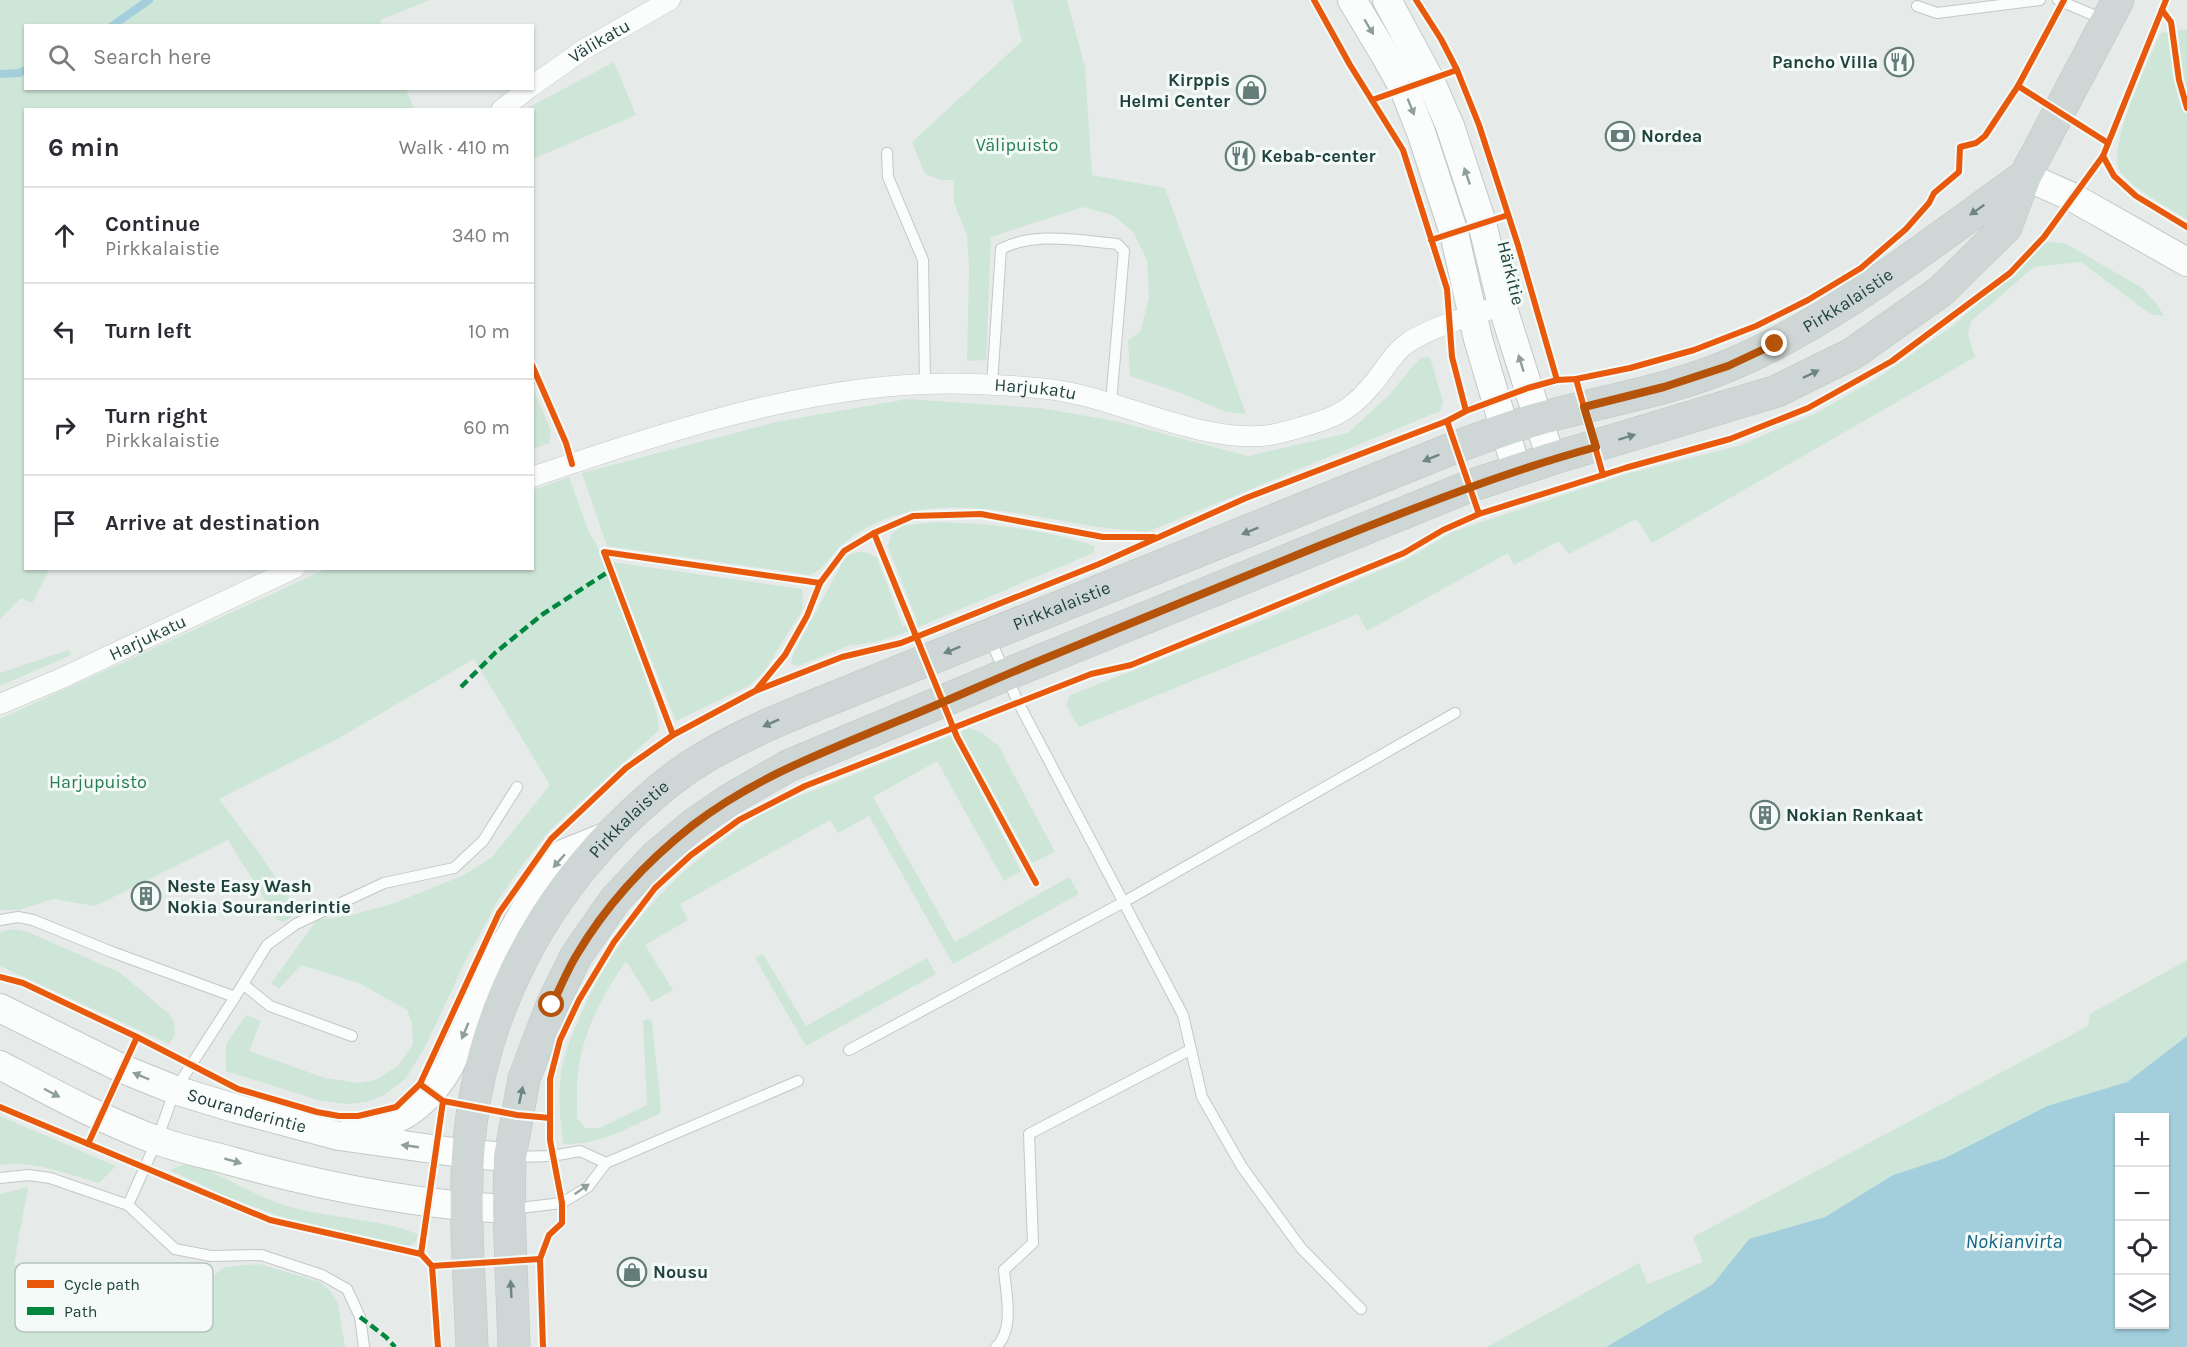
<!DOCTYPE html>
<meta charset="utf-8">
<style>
body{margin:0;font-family:Karla,sans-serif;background:#f2f2f3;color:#2b2b33}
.controls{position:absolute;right:18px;bottom:18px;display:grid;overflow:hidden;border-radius:0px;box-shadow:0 2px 4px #0004}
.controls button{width:54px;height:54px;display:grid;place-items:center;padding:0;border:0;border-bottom:2px solid #e1e1e2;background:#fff;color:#2b2b33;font:30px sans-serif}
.stop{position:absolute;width:18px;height:18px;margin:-14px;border:4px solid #b45309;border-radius:50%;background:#fff}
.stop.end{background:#b45309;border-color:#fff;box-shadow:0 2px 6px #0008}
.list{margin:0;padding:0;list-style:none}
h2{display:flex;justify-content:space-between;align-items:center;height:78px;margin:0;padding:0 24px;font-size:26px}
h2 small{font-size:20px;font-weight:400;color:#7c7c81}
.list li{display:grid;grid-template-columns:39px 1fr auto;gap:18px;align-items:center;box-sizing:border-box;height:96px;padding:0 24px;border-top:2px solid #e1e1e2}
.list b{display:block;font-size:22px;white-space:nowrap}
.list p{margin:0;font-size:20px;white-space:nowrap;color:#7c7c81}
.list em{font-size:20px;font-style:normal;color:#7c7c81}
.icon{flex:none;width:33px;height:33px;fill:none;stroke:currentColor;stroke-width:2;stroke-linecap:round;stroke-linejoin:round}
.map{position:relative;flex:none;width:2187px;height:1347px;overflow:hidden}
.search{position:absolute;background:#fff;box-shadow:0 2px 4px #0004;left:24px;top:24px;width:510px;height:66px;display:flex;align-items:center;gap:15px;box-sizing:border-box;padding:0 21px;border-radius:0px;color:#7c7c81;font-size:22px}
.panel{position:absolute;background:#fff;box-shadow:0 2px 4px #0004;left:24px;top:108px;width:510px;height:462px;border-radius:0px}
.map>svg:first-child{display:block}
</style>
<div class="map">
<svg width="2187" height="1347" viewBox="0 0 2187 1347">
<rect width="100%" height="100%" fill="#e6ebe9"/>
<g fill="#cee6d7">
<path d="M 0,0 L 430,0 L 380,20 L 382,25 L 26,26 L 26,88 L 406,89 L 414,109 L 26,110 L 26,568 L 50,569 L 32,603 L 21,598 L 0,619 Z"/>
<path d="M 1012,0 L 1067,0 L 1085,67 L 1092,175 L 1165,188 L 1246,414 L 1226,412 L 1181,393 L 1130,376 L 1128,340 L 1140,332 L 1149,298 L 1147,260 L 1133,232 L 1113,215 L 1083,207 L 991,237 L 986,360 L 967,361 L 969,269 L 967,235 L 954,203 L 954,180 L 941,180 L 925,174 L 912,142 L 1022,41 Z"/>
<path d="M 2187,29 L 2187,219 C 2170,209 2130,187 2120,171 C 2106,146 2149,61 2160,33 Z"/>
<path d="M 614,62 L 636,115 L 533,159 L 532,110 L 526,109 Z"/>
<path d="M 2046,242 L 2065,243 L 2142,288 L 2156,303 L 2164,316 L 2150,314 L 2081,262 L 2034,267 L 1971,321 L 1968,334 L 1975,357 L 1652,543 L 1636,519 L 1569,554 L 1559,541 L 1514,565 L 1508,553 L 1367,631 L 1358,614 L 1079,727 L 1066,705 L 1070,695 L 1275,615 L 1409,558 L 1452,532 L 1626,474 L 1738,446 L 1816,413 L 1876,379 L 1954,325 Z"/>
<path d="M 1430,357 L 1443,402 L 1440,411 L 1147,532 C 1133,530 1119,530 1106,528 C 1030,518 940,488 868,527 C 857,532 843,543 835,552 C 824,564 826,568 809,575 L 607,546 L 582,473 L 776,422 L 907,399 L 1040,408 L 1115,421 L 1248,456 L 1348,433 L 1387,397 L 1420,358 Z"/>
<path d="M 532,386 L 551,431 L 549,443 L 533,449 Z"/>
<path d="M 569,477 L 589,532 L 611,570 L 657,715 L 659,730 L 551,829 L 527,859 L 498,900 L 465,962 L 425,1047 L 406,1078 L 386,1094 L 366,1102 L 348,1104 L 321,1101 L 226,1071 L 226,1044 L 246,1015 L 261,1021 L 249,1051 L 325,1078 L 359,1083 L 376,1080 L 398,1066 L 413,1044 L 412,1023 L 407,1010 L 359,983 L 301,965 L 279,989 L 271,983 L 317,920 L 351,915 L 392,904 L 464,875 L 492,857 L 550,785 L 474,659 L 339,738 L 219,799 L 257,850 L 299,912 L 284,922 L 278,920 L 228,840 L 95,906 L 53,899 L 19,910 L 0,910 L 0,719 L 326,569 L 532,568 L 533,490 Z"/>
<path d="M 936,522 C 990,523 1043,529 1095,546 L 1093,553 L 904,633 L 880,641 L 848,646 L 798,666 L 791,664 L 793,654 L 846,556 C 858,551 865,550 877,558 L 903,627 L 917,621 L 888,547 L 891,534 L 902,526 Z"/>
<path d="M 612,562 L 802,589 L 803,609 L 763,673 L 749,686 L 676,721 Z"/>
<path d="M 68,650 L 71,652 L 71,655 L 0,686 L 0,673 Z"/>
<path d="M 970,728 L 982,733 L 998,745 L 1055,852 L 1032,863 L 960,732 Z"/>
<path d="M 951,735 L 1021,871 L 1004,881 L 937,761 L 873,797 L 955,942 L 1069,877 L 1079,894 L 953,964 L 869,816 L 838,833 L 830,820 L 680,904 L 688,920 L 645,945 L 673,990 L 652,1002 L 626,961 C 604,993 585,1027 579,1066 C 576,1083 577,1101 577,1118 L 585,1128 L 600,1128 L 647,1105 L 643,1021 L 648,1019 L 652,1021 L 661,1109 L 659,1114 C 629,1127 598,1146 563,1144 C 560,1119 557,1089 563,1063 C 567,1045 575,1028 582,1012 C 620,924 691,854 774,807 C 792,797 814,791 833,783 C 872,767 911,751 951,735 Z"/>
<path d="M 13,929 L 28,932 L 119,972 L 168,1013 L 174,1022 L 175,1034 L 169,1044 L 0,966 L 0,932 Z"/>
<path d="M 763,954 L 806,1026 L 927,958 L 936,974 L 806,1046 L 755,958 Z"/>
<path d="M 2187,960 L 2187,1036 L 2127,1082 L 2047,1106 L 1945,1158 L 1893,1175 L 1825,1217 L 1749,1239 L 1713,1284 L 1606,1347 L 1487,1347 L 1639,1263 L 1648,1284 L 1703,1262 L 1693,1237 L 2088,1026 L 2090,1014 Z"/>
<path d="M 0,1116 L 116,1166 L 99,1183 C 67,1174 34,1160 0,1165 Z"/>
<path d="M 194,1164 C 226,1177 255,1196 287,1206 C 330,1219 377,1218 418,1234 L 416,1241 L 409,1247 L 284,1218 L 225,1196 L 170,1170 L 181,1165 Z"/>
<path d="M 28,1187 L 14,1264 L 145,1327 L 225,1267 L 260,1264 L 320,1282 L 331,1292 L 338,1304 L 345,1347 L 0,1347 L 0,1194 Z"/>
</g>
<path fill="#a3cfdd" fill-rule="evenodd" d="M 2187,1036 L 2187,1347 L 1606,1347 L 1713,1284 L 1749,1239 L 1825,1217 L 1893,1175 L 1945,1158 L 2047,1106 L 2127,1082 ZM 2120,1118 L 2164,1118 L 2164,1324 L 2120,1324 Z"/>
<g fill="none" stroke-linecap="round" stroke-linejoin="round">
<g stroke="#a3cfdd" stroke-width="8">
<path d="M 112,26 L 149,0"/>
<path d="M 0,74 L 19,73 L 26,70"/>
</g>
<g stroke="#c3c8c6" stroke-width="12">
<g id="lane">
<path d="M 2058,0 L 2105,20"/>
<path d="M 1917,6 L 1937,13 L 2040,0"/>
<path d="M 887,153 L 888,177 L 923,260 L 925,383"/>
<path d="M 992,385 L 1001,249 C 1035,231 1080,241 1117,244 L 1124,251 L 1111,403"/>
<path d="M 990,639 L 1018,702 L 1183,1015 L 1202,1097 L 1242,1167 L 1301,1248 L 1361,1309"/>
<path d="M 0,920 L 18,917 L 33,920 L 112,952 L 235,997 L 175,1090 L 157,1140 L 128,1205"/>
<path d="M 243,984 L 270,1006 L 352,1036"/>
<path d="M 235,997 L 267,945 L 296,924 L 384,883 L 454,868 L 483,841 L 517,787"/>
<path d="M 849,1050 L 1122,903 L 1455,713"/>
<path d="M 513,1157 L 552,1156 L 580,1151 L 606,1163"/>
<path d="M 0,1178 L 28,1175 L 50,1178 L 128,1205 L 175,1249 L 211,1256 L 261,1255 L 322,1275 L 347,1289 L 360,1317 L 364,1347"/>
<path d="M 511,1209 L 562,1203 L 588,1187 L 606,1163 L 798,1081"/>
<path d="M 996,1347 C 1015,1329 1006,1294 1004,1270 L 1033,1243 L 1029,1134 L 1190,1050"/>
</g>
</g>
<g stroke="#c3c8c6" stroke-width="21">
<g id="street">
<path id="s1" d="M 532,86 L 583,50 L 670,0"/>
<path d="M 501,110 L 529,88"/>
<path id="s2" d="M 532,477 C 655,435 794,389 924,384 C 965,382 1008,385 1048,389 C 1118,397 1202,445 1270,435 C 1278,434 1287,431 1295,429 C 1327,420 1348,414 1370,387 C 1383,373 1391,355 1406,344 C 1429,327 1475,315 1502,305"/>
<path id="s3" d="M 0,704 L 62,678 L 295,568"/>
</g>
</g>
<g stroke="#c1c9c7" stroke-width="30">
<g id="secondary">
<path d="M 1352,0 L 1385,55 L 1404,89 L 1421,132 L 1454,233 L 1478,339 L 1517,471"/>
<path d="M 1387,0 L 1430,80 L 1450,126 L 1482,223 L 1502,305 L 1551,459"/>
<path d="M 2025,176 L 2072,197 L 2187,262"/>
<path id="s4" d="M 0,1008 L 123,1069 L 175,1090 L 234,1108 L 339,1136 L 468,1154 L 510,1157"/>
<path d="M 0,1065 C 51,1092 102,1120 156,1140 C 180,1149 206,1154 231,1161 C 321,1186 415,1205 509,1209"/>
<path d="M 349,1133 C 363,1128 380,1126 394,1120 C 418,1109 437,1088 450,1065 L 500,954 L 537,888 L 563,854 L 610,835"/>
</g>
</g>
<g stroke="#bdc7c5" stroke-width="33">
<g id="primary">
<path id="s5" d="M 472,1347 C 470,1284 464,1220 468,1156 C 476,1024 536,903 633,813 C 648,799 665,784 682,772 C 719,746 761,727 803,710 L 1456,447 C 1483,437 1510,427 1538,419 C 1601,401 1669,391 1730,365 C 1838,319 1930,243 2025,176"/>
<path d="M 514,1347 L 509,1209 L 510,1157 L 524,1079 L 552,1005 L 576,956 L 615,900 L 656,856 L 694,824 L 729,800 L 788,766 L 1005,675 L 1470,486 L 1551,459 L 1777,391 L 1852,354 L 1941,291 L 2006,227 L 2025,176 L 2118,0"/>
</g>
</g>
<use href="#lane" stroke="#fbfcfc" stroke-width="10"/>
<use href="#street" stroke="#fbfcfc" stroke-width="20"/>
<use href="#secondary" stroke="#fbfcfc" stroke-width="28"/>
<use href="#primary" stroke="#ced7d5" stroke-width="32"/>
<g stroke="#00873e" stroke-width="4.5" stroke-dasharray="9 4.5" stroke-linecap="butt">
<path d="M 461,687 L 495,653 L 543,614 L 611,570"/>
<path d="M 360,1317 L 386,1337 L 395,1347"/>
</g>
<g stroke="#f4faf8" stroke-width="10">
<g id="cycleway">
<path d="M 1314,0 L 1350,65 L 1403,150 L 1447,289 L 1452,357 L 1466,411"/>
<path d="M 1416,0 L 1441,39 L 1457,70 L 1479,125 L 1518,245 L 1557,380"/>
<path d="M 2162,10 L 2171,22 L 2179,80 L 2187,108"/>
<path d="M 2018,86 L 2108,143"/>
<path d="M 1372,100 L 1457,70"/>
<path d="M 2103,156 L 2114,176 L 2136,196 L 2187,227"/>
<path d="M 1431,240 L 1508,215"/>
<path d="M 532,365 L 566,443 L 572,464"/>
<path d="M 1576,379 L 1603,475"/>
<path d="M 1447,421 L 1479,514"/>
<path d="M 874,533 L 957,737 L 1036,883"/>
<path d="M 757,689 L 785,655 L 807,616 L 820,583 L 844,551 L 874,533 L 913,516 L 981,514 L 1103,537 L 1154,537"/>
<path d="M 673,735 L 604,552 L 820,583"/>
<path d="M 0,977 L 23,983 L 137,1037 L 238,1089 L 317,1112 L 339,1116 L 358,1116 L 396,1107 L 420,1084 L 499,913 L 551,839 L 626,768 L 673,735 L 755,691 L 842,657 L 901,643 L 1099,564 L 1246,498 L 1447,421 L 1466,411 L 1528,388 L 1557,380 L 1576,379 L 1630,368 L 1694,350 L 1756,326 L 1808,300 L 1861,268 L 1906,229 L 1929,203 L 1934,193 L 1959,172 L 1960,147 L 1976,143 L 1985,136 L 2018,86 L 2064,0"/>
<path d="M 420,1084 L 443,1101 L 421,1254"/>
<path d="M 443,1101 L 517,1115 L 550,1118"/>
<path d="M 0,1107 L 270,1220 L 421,1254 L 432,1266 L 438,1347"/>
<path d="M 88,1144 L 137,1037"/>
<path d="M 432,1266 L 540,1259"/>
<path d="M 543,1347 L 540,1259 L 549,1235 L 562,1223 L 562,1203 L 550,1140 L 550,1079 L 560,1040 L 579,1000 L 614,942 L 655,888 L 691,855 L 739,820 L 805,786 L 1091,674 L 1131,665 L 1404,553 L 1443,530 L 1479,514 L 1625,468 L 1730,439 L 1808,408 L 1892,361 L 2010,273 L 2044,237 L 2103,156 L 2166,0"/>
</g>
</g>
<use href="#cycleway" stroke="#e8590c" stroke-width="6"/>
</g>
<defs><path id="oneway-solid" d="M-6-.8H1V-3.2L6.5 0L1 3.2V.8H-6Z" transform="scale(1.5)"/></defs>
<g fill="#8e9f9c">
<use href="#oneway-solid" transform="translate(1369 27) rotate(59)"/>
<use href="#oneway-solid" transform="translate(1411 107) rotate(68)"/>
<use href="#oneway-solid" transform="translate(1467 176) rotate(-109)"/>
<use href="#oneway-solid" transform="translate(1521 363) rotate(-107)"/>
<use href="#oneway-solid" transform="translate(559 861) rotate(131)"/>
<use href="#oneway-solid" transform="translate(465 1031) rotate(113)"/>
<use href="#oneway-solid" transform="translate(141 1076) rotate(-157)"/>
<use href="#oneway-solid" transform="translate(52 1093) rotate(28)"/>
<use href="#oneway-solid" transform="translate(410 1146) rotate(-172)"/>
<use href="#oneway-solid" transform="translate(233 1161) rotate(16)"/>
<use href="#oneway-solid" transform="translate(582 1189) rotate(-35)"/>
</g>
<g fill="#6e8581">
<use href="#oneway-solid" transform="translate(1977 210) rotate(145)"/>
<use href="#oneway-solid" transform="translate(1811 374) rotate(-26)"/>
<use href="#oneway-solid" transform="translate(1627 437) rotate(-17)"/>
<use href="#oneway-solid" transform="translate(1431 458) rotate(158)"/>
<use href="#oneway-solid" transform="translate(1250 531) rotate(158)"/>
<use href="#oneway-solid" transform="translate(952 650) rotate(158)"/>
<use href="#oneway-solid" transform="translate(771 723) rotate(156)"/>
<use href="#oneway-solid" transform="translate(521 1095) rotate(-78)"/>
<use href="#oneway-solid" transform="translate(511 1289) rotate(-93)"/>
</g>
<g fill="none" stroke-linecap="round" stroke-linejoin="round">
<path stroke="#b45309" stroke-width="8" d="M 552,1005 C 560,988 567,971 576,956 C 606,905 647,861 693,825 C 754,778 824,752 893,723 C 948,701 1001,676 1056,654 C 1140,619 1225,585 1309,550 C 1404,512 1497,474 1596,447 L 1584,407 L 1664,387 L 1728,366 L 1775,344"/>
</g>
<defs>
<g id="restaurant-ring" transform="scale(1.5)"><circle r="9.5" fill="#f4faf8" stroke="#657d79" stroke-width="1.5"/><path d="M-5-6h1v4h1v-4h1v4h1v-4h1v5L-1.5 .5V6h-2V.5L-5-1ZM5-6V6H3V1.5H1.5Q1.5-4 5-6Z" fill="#657d79"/></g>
<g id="shop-ring" transform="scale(1.5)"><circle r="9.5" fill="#f4faf8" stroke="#657d79" stroke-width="1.5"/><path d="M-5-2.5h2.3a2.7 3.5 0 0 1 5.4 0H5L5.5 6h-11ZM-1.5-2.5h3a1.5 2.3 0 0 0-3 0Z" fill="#657d79"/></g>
<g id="bank-ring" transform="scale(1.5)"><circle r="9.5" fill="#f4faf8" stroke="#657d79" stroke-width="1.5"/><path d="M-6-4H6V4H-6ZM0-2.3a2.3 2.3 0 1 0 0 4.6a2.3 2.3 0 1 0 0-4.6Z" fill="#657d79"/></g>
<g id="building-ring" transform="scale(1.5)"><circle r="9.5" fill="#f4faf8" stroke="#657d79" stroke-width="1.5"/><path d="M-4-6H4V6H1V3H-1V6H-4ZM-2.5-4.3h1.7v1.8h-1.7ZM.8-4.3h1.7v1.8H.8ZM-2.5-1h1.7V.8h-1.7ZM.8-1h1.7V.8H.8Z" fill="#657d79"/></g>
</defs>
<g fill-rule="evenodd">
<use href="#restaurant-ring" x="1899" y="62"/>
<use href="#shop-ring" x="1251" y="90"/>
<use href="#bank-ring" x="1620" y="136"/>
<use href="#restaurant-ring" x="1240" y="156"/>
<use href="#building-ring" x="1765" y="815"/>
<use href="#building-ring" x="146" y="896"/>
<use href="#shop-ring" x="632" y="1272"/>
</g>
<g text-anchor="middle" stroke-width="6" stroke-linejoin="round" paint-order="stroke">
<g font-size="18" fill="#20423c" stroke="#f4faf8">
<text dy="6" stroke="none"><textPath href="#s1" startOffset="81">Välikatu</textPath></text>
<text transform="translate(1511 273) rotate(76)" y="6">Härkitie</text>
<text dy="6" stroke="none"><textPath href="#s5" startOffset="1906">Pirkkalaistie</textPath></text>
<text dy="6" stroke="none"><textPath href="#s2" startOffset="516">Harjukatu</textPath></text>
<text dy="6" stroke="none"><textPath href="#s5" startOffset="1060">Pirkkalaistie</textPath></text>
<text dy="6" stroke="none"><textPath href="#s3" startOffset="162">Harjukatu</textPath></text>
<text dy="6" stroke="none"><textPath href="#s5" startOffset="574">Pirkkalaistie</textPath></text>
<text dy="6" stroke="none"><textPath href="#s4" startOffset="268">Souranderintie</textPath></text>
</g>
<g font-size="18" font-weight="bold" fill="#20423c" stroke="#f4faf8" text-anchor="start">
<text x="1878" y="68" text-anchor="end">Pancho Villa</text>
<text x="1230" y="86" text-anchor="end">Kirppis<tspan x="1230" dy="21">Helmi Center</tspan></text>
<text x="1641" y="142">Nordea</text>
<text x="1261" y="162">Kebab-center</text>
<text x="1786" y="821">Nokian Renkaat</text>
<text x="167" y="892">Neste Easy Wash<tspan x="167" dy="21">Nokia Souranderintie</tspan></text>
<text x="653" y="1278">Nousu</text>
</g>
<g font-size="18" fill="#267d51" stroke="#f4faf8">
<text x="1017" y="151">Välipuisto</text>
<text x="98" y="788">Harjupuisto</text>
</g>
<g font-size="20" font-style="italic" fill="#146684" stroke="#f4faf8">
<text x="2014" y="1248">Nokianvirta</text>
</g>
</g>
<rect x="15" y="1263" width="198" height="69" rx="9" fill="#f4faf8" stroke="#b4c3c0" stroke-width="1.5"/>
<rect x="27" y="1280" width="27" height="8" fill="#e8590c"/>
<rect x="27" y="1307" width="27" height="8" fill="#00873e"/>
<g font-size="16" fill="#20423c">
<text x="64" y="1290">Cycle path</text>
<text x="64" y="1317">Path</text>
</g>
</svg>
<div class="controls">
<button>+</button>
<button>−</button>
<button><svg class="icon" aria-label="locate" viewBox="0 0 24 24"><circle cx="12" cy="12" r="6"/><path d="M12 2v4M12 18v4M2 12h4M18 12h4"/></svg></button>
<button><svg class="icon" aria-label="layers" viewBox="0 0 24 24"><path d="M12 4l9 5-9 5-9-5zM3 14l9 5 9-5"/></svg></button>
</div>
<div class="stop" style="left:552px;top:1005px"></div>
<div class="stop end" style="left:1775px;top:344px"></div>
<div class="search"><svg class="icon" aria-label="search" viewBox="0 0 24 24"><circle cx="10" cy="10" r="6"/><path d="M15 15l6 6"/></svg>Search here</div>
<section class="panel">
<h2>6 min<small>Walk · 410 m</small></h2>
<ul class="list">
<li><svg class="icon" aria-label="ahead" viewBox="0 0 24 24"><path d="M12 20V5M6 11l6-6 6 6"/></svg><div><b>Continue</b><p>Pirkkalaistie</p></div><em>340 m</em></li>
<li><svg class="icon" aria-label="left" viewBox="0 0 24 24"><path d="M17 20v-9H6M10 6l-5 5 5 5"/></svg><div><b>Turn left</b></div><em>10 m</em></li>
<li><svg class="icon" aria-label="right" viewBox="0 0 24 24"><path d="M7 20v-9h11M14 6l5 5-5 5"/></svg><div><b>Turn right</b><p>Pirkkalaistie</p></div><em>60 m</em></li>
<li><svg class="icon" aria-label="arrive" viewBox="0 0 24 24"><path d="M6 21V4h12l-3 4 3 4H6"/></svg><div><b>Arrive at destination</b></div></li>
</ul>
</section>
</div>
